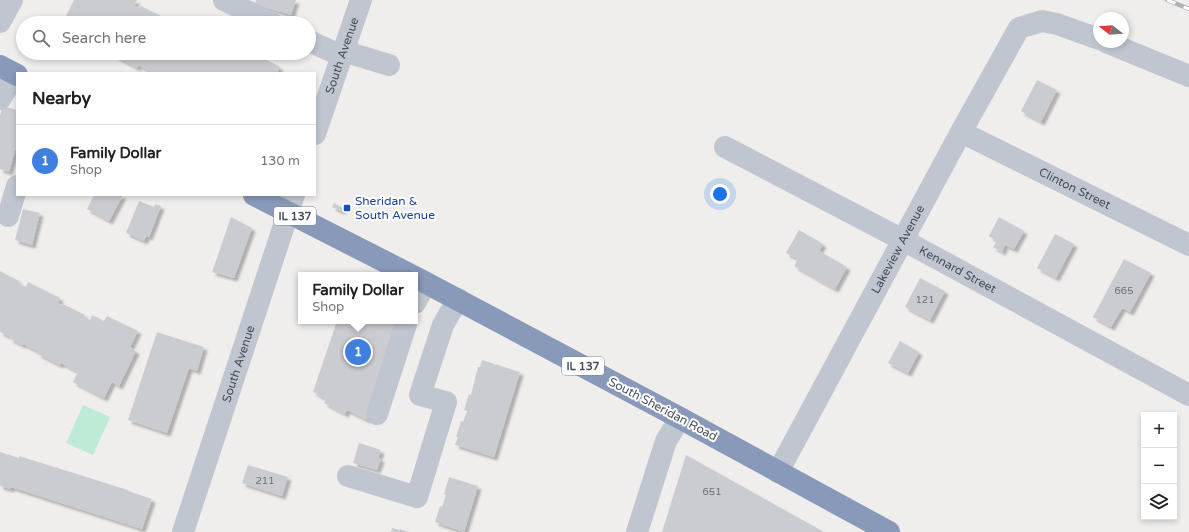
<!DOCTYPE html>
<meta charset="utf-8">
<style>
body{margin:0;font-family:"Varela Round",sans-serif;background:#f2f2f2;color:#202124}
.controls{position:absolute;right:12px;bottom:12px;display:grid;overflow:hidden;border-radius:0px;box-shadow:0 2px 6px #0003}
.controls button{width:36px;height:36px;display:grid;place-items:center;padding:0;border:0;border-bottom:1px solid #e0e0e0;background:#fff;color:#202124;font:20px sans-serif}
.compass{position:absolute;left:1093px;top:12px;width:36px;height:36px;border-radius:50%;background:#fff;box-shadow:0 2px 6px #0003;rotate:287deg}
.you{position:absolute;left:720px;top:194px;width:14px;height:14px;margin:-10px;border:3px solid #fff;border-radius:50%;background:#1a73e8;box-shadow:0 0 0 6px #1a73e833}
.badge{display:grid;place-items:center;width:26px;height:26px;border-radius:50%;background:#b45309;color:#fff;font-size:13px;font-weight:700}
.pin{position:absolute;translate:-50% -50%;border:2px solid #fff;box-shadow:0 1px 4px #0006}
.popup{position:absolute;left:298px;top:272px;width:120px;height:52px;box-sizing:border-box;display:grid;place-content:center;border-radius:0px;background:#fff;filter:drop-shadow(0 1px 3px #0005);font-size:13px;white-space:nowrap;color:#757577}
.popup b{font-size:15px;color:#202124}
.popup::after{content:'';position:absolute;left:50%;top:100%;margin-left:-8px;border:8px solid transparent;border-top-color:#fff}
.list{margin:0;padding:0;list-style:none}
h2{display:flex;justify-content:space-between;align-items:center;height:52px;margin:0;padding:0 16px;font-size:17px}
h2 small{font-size:13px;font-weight:400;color:#757577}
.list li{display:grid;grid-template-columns:26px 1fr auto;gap:12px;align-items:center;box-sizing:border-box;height:72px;padding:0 16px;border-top:1px solid #e0e0e0}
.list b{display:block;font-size:15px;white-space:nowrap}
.list p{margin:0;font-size:13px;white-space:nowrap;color:#757577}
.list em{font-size:13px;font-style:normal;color:#757577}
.icon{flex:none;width:22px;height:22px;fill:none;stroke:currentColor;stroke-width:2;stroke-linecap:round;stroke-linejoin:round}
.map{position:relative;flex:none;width:1189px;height:532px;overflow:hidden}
.search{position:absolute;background:#fff;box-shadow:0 2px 6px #0003;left:16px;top:16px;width:300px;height:44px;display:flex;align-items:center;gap:10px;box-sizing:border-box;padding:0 14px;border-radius:22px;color:#757577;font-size:15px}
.panel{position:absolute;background:#fff;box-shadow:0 2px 6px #0003;left:16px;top:72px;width:300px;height:124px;border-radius:0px}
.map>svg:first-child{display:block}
</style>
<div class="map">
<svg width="1189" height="532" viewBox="0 0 1189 532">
<defs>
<filter id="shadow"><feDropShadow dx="3.5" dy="3.5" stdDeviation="1" flood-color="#0004"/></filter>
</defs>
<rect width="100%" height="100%" fill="#f0eeed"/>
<path fill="#beebd6" d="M 83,405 L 110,417 L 93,455 L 66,443 Z"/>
<g fill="#cbccd2" filter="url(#shadow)">
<path d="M 74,0 L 137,0 L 134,5 L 139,8 L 141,6 L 163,17 L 162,19 L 171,23 L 71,23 L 64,20 Z"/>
<path d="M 256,0 L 296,0 L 291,15 L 255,4 Z"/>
<path d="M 113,53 L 227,53 L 233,56 L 234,53 L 241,53 L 247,56 L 249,53 L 253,53 L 280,67 L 277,73 L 153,73 L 138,65 L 137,68 L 115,56 L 115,54 Z"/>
<path d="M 1037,80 L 1057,90 L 1041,122 L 1021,111 Z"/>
<path d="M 3,106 L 17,110 L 17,144 L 9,172 L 0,169 L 0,115 Z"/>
<path d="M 94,195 L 123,195 L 109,221 L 87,209 Z"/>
<path d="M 139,201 L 154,207 L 155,204 L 161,206 L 149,237 L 146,236 L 144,241 L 126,233 Z"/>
<path d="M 334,203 L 343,208 L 342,211 L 332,207 Z"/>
<path d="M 23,209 L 40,213 L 32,245 L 15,240 Z"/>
<path d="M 231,217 L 252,228 L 234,278 L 212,272 Z"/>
<path d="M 999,217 L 1024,231 L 1014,249 L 1005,245 L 1002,252 L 993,247 L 997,241 L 989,236 Z"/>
<path d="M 799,230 L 823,244 L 819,251 L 847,267 L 835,289 L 794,266 L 798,259 L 786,253 Z"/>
<path d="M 1055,234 L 1074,244 L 1056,278 L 1037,268 Z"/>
<path d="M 1124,259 L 1151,273 L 1130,312 L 1122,308 L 1111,327 L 1093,317 Z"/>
<path d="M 0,271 L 19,281 L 18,283 L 26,287 L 28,282 L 60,298 L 58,303 L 62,305 L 63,304 L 85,315 L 84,317 L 90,320 L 92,315 L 104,321 L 107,316 L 138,331 L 130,347 L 136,351 L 119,386 L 112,382 L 104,398 L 73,382 L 78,372 L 61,363 L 60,365 L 38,354 L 39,352 L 23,344 L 22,345 L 10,339 L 11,337 L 0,332 Z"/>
<path d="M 920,278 L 945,291 L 930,320 L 905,307 Z"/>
<path d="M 337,321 L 400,321 L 367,420 L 347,410 L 345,414 L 324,403 L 326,399 L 313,392 Z"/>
<path d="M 157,332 L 204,347 L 197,371 L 189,368 L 167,433 L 128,420 Z"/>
<path d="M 900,341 L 919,352 L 908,373 L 888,363 Z"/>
<path d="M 482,360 L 520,372 L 494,457 L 455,445 L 458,437 L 456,437 L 461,421 L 463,422 L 467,411 L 464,410 L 469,394 L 471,395 L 478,367 L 480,367 Z"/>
<path d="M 359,443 L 381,450 L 378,458 L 381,459 L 377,470 L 353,463 Z"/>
<path d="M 0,452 L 19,458 L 19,456 L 128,490 L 128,491 L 152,499 L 142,529 L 11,487 L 11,489 L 0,486 Z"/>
<path d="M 686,455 L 824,532 L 662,532 Z"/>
<path d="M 248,465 L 288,477 L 282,496 L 242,483 Z"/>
<path d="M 449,477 L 478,486 L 464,532 L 435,522 L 440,506 L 442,507 L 446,495 L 444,494 Z"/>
<path d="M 392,528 L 400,530 L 400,529 L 409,532 L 391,532 Z"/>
</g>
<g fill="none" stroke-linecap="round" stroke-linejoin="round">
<g stroke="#bfc6cf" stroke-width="22">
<path d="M 224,0 L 272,23"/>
<path d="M 0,22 L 12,0"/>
<path d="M 309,41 L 342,56"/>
<path d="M 1106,42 L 1189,76"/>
<path d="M 343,51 L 389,65"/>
<path d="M 0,99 L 16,74"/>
<path id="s1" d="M 961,132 L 1189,245"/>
<path id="s2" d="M 315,134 L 361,0"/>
<path id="s3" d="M 725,147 L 903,240 L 1189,395"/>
<path d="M 8,216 L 17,186"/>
<path d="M 415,303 L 426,283"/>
<path d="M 377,414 L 407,321"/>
<path id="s4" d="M 778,472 L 961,132 L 1019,28 L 1042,21 L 1057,24 L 1099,39"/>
<path d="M 348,476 L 417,497 L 446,402 L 420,395 L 443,325 L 458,299"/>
<path id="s5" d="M 183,532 L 294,195"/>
<path d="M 637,532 L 666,441 L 680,418"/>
</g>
<g stroke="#8899b9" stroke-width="22">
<path d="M 0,66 L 17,75"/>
<path d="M 254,195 L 411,275"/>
<path d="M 415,277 L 680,418 L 889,532"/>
</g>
<g stroke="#b0b2b7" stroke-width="4.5">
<path id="rail" d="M 1167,0 L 1189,9"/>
</g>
<use href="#rail" stroke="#fff" stroke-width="3" stroke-dasharray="9" stroke-linecap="butt"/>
</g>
<rect fill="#1a4fb4" stroke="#fff" stroke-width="1.5" x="343" y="204" width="8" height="8" rx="2"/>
<g text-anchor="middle" stroke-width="4" stroke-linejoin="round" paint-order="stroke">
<g font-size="10" fill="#686e77">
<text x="1124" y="294">665</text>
<text x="925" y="303">121</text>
<text x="265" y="484">211</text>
<text x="712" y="495">651</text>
</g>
<g fill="#fff" stroke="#7e838b" stroke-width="1">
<rect x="274" y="207" width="42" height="18" rx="3"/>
<rect x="562" y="357" width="42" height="18" rx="3"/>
</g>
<g font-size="11" font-weight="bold" fill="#474e59">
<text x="295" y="220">IL 137</text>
<text x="583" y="370">IL 137</text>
</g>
<g font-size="12" fill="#474e59" stroke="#fff">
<text dy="4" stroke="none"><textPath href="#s2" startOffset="83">South Avenue</textPath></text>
<text dy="4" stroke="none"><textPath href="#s1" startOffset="127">Clinton Street</textPath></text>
<text dy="4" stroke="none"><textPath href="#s4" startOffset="253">Lakeview Avenue</textPath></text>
<text dy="4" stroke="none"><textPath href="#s3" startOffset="263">Kennard Street</textPath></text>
<text dy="4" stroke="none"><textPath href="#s5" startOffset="177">South Avenue</textPath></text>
<text transform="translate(663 409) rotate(28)" y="4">South Sheridan Road</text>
</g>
<g font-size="12" fill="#164399" stroke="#fff" text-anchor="start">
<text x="355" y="205">Sheridan &amp;<tspan x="355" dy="14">South Avenue</tspan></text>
</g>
</g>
</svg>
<div class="controls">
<button>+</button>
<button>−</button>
<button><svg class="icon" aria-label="layers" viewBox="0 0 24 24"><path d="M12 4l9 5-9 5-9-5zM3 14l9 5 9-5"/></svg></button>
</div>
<svg class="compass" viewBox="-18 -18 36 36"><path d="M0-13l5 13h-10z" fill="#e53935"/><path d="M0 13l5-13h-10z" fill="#757577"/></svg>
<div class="you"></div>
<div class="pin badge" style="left:358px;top:352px;background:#3f7fe0">1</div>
<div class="popup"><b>Family Dollar</b>Shop</div>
<div class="search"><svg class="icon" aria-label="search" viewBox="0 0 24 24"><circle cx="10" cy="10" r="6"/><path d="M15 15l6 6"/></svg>Search here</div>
<section class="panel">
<h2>Nearby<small></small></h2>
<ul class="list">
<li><span class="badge" style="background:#3f7fe0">1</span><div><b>Family Dollar</b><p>Shop</p></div><em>130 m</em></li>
</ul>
</section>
</div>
